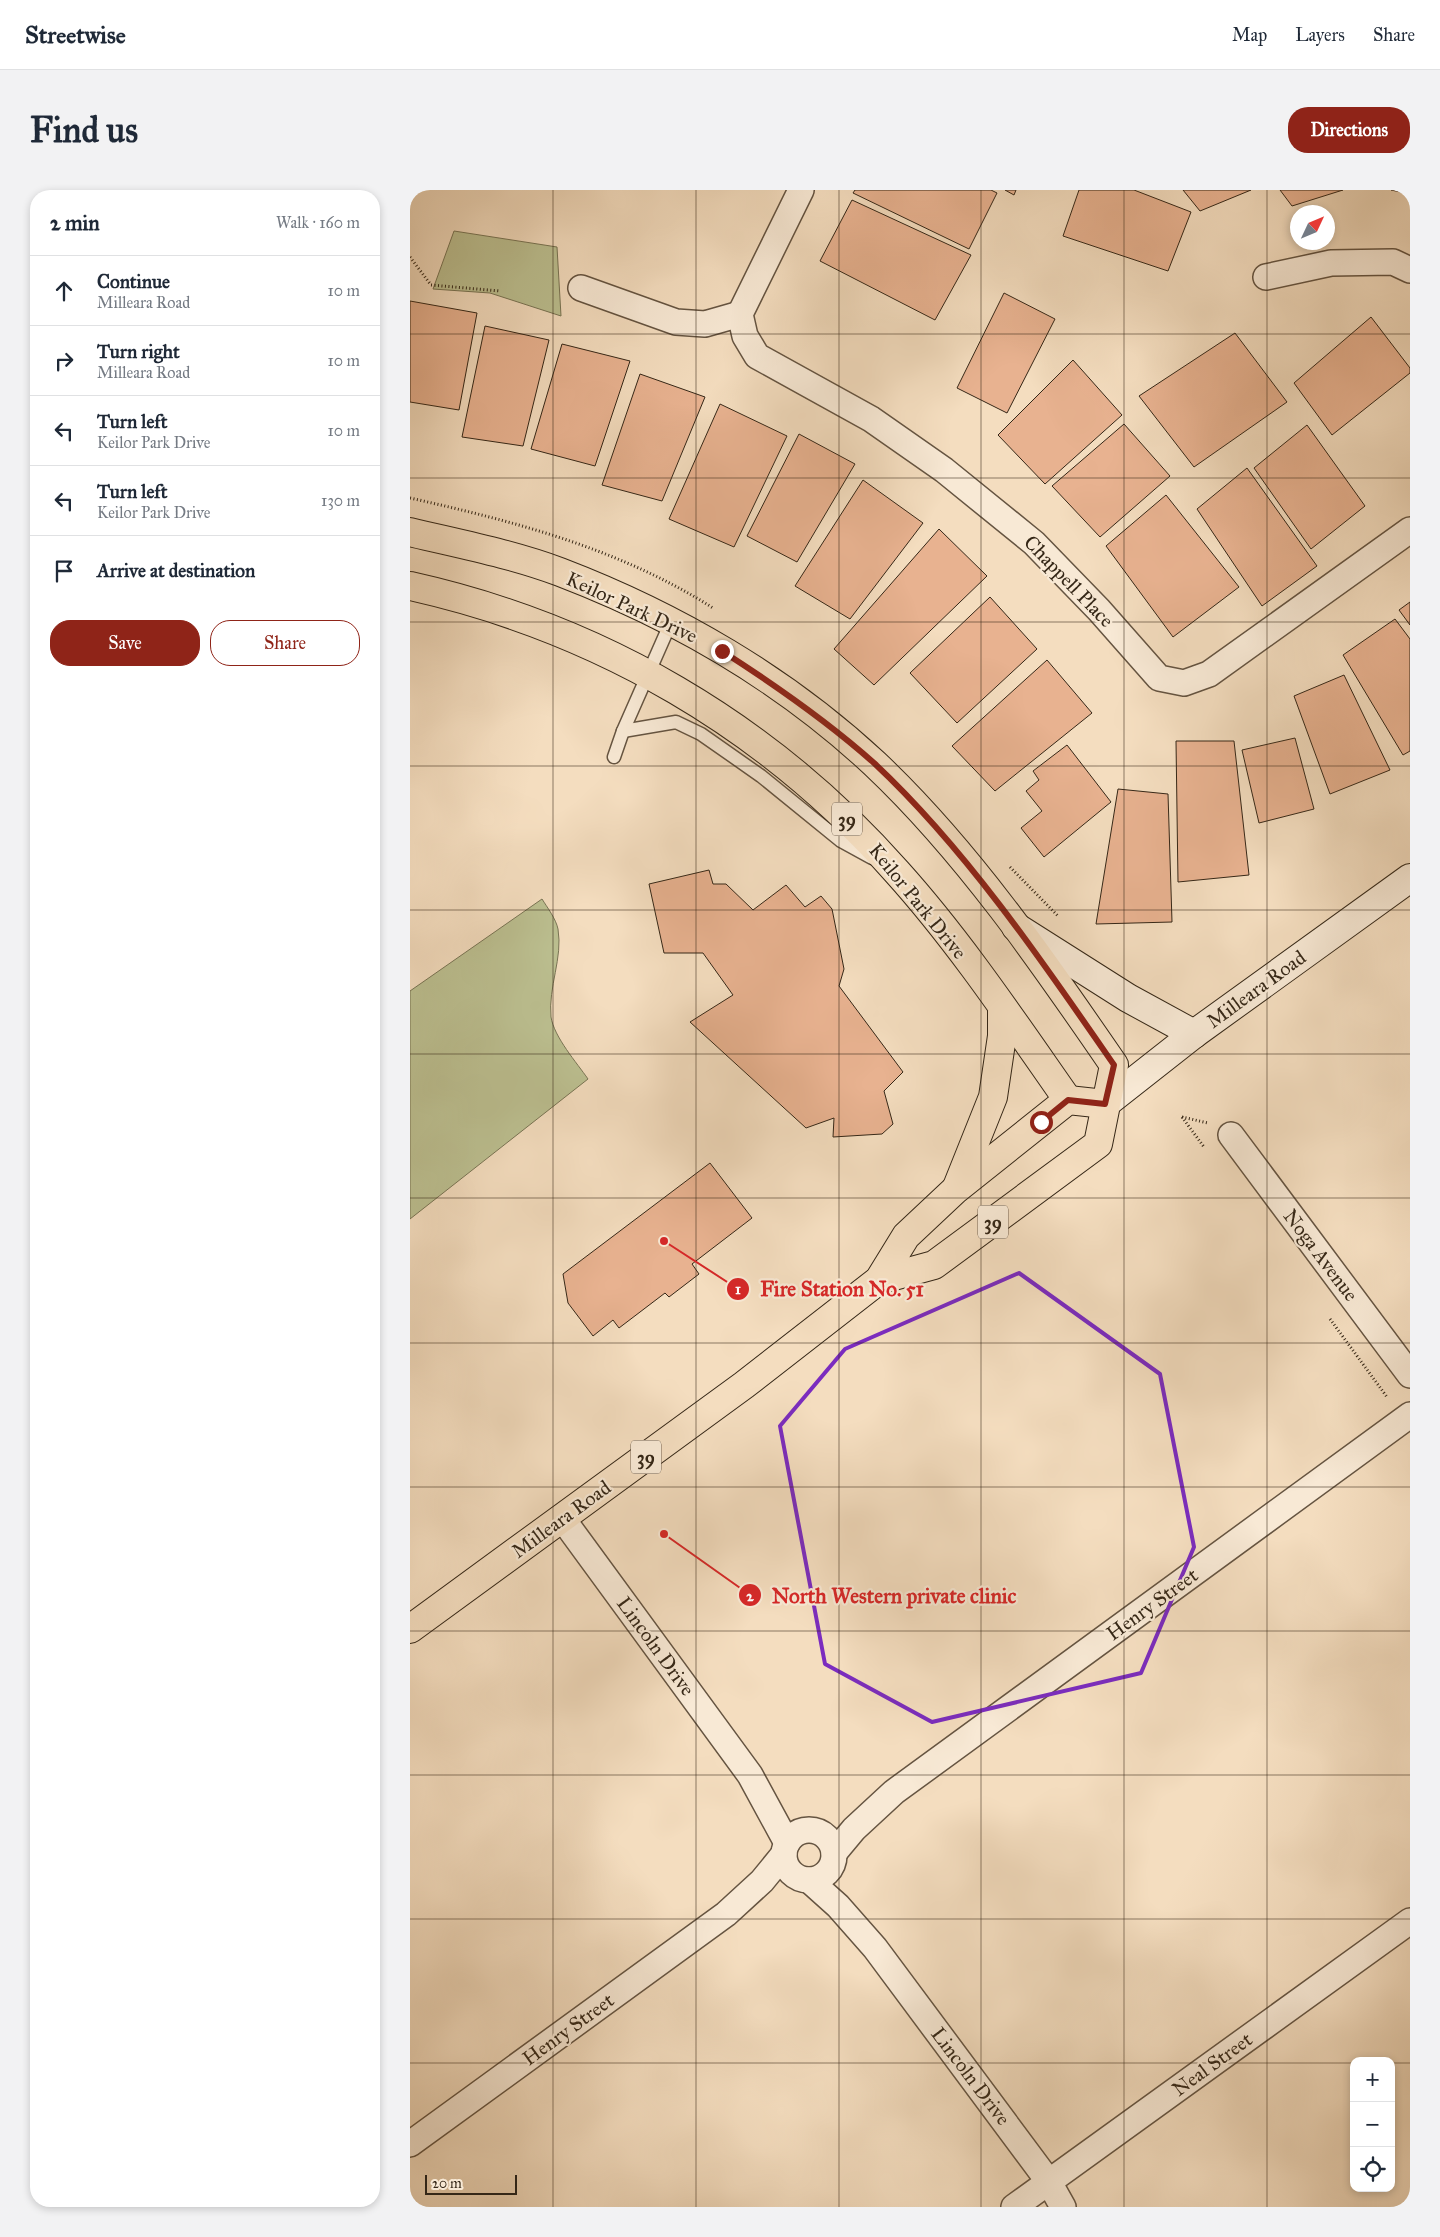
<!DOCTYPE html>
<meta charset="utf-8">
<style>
body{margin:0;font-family:"IM FELL Great Primer",serif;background:#f2f2f3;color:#1f2937}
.controls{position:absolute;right:15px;bottom:15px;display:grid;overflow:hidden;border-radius:10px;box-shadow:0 2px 8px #0003}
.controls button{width:45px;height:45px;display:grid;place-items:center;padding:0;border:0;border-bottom:1px solid #e0e1e3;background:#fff;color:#1f2937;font:25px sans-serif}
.compass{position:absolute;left:880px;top:15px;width:45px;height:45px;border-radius:50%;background:#fff;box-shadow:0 2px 8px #0003;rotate:46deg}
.scale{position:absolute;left:15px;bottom:12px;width:92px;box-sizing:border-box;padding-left:5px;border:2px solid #352717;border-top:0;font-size:14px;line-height:18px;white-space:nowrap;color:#352717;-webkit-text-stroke:4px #f8e9d5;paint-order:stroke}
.stop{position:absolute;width:15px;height:15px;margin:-11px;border:4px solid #8f2418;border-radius:50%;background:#fff}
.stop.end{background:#8f2418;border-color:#fff;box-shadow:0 1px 5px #0008}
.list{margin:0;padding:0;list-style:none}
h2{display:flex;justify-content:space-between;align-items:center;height:65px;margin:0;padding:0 20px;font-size:21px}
h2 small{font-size:16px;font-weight:400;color:#747a83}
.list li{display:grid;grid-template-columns:32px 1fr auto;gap:15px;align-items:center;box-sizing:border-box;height:70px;padding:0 20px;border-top:1px solid #e0e1e3}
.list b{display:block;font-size:19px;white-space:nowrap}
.list p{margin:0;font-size:16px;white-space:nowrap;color:#747a83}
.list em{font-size:16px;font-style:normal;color:#747a83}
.actions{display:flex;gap:10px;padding:15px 20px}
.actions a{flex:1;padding:11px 0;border:1px solid #8f2418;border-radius:20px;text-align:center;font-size:18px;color:#8f2418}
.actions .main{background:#8f2418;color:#fff}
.icon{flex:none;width:28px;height:28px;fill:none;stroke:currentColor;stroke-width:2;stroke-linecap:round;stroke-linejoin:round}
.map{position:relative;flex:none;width:1000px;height:2017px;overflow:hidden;border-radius:20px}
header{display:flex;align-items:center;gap:30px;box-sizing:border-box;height:70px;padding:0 25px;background:#fff;border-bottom:1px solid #e0e1e3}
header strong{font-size:24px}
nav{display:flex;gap:28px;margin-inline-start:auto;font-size:18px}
.intro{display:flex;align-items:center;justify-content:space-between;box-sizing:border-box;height:120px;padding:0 30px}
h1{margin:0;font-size:35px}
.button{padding:12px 22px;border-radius:20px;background:#8f2418;color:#fff;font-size:18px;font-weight:700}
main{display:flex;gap:30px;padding:0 30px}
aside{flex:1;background:#fff;border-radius:20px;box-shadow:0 2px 8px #0003}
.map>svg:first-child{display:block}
</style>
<header>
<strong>Streetwise</strong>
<nav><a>Map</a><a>Layers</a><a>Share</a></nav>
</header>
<div class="intro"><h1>Find us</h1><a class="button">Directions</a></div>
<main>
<aside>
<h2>2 min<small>Walk · 160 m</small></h2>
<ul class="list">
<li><svg class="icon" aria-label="ahead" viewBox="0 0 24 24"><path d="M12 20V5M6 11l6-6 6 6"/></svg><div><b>Continue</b><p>Milleara Road</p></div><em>10 m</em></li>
<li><svg class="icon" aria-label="right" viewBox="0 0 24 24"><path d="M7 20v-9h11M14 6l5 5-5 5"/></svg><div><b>Turn right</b><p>Milleara Road</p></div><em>10 m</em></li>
<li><svg class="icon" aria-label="left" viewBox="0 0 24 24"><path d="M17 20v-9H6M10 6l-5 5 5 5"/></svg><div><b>Turn left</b><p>Keilor Park Drive</p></div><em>10 m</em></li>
<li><svg class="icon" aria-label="left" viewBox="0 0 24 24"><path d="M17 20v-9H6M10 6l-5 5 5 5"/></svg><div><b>Turn left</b><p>Keilor Park Drive</p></div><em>130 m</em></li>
<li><svg class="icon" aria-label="arrive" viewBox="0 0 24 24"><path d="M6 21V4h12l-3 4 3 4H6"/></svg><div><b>Arrive at destination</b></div></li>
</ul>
<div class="actions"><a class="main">Save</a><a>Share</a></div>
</aside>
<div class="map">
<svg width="1000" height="2017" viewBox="0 0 1000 2017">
<rect width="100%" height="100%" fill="#f4ddbf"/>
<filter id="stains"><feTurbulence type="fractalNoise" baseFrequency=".004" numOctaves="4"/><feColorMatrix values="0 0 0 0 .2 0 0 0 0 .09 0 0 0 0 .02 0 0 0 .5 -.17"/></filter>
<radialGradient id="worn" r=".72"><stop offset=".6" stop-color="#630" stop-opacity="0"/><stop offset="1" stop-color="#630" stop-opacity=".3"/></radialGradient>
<g fill="#bcc091" stroke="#787454">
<path d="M 44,41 L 147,57 L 151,126 L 80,103 L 23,99 Z"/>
<path d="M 132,709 C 137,717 146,729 148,739 C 153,768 138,797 141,827 C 144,847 167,873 178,889 L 0,1029 L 0,801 Z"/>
</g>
<g fill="#e8b290" stroke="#352717">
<path d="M 445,0 L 581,0 L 587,3 L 559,59 L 443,3 Z"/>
<path d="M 595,0 L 606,0 L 604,5 Z"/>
<path d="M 669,0 L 724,0 L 781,22 L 758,81 L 653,46 Z"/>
<path d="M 773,0 L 841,0 L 790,21 Z"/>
<path d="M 870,0 L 933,0 L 882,16 Z"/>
<path d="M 981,0 L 1000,0 L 1000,4 Z"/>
<path d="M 442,10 L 561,65 L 525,130 L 410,71 Z"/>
<path d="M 594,103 L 645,129 L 597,223 L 547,198 Z"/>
<path d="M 0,111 L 67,123 L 49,220 L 0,212 Z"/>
<path d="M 961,127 L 1000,178 L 1000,183 L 922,245 L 884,193 Z"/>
<path d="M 75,136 L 139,150 L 113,256 L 52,247 Z"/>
<path d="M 825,143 L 877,212 L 784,277 L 729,206 Z"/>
<path d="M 152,154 L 220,171 L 185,276 L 121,259 Z"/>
<path d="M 663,170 L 712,225 L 635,294 L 588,245 Z"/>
<path d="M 230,184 L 295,207 L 252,311 L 192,295 Z"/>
<path d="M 310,214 L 377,246 L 324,357 L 259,329 Z"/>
<path d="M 714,234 L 760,286 L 690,347 L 642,296 Z"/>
<path d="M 897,235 L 955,316 L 901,359 L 844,278 Z"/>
<path d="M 389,244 L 445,274 L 387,372 L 337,346 Z"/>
<path d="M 837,278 L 907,376 L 852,416 L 787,319 Z"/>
<path d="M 453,290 L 513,333 L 440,429 L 385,396 Z"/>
<path d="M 756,305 L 829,397 L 763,447 L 696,356 Z"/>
<path d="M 529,339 L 577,386 L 464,495 L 424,459 Z"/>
<path d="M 580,407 L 627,459 L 547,533 L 500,483 Z"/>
<path d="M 1000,412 L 1000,435 L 989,420 Z"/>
<path d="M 985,429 L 1000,449 L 1000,561 L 993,565 L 933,465 Z"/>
<path d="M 637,470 L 682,523 L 585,601 L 542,556 Z"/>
<path d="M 934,485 L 980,580 L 920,604 L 884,506 Z"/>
<path d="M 885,548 L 904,619 L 849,633 L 832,560 Z"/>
<path d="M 766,551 L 824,551 L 839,685 L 768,692 Z"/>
<path d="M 657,555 L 701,612 L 634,667 L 611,638 L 632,621 L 616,601 L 629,590 L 623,581 Z"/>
<path d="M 708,599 L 758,604 L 762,732 L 686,734 Z"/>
<path d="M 299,680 L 303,694 L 316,694 L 343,720 L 376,695 L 395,717 L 411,706 L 422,719 L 434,779 L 429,796 L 493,882 L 474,901 L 483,934 L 472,944 L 423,947 L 424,928 L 396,938 L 280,832 L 323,805 L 293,763 L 254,763 L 239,694 Z"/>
<path d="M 300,973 L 342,1028 L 282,1074 L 289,1084 L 259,1107 L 255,1103 L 209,1138 L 203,1130 L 183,1146 L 158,1113 L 153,1084 Z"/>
</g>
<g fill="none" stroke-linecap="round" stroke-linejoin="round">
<g stroke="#655441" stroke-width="15">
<g id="lane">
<path d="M 213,541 L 266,532 L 291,544 L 351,586 L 431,651 L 462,668"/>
<path d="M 204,567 L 213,541 L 261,432"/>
</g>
</g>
<g stroke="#655441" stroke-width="28">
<g id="street">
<path d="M 391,0 L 330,124 L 335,146 L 347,166 L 461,229 L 534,280 L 624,353 L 689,420 L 749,488 L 774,493 L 799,484 L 1000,340"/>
<path d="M 856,87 L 921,73 L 983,72 L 1000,80"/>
<path d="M 171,98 L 266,132 L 295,134 L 330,124"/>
<path d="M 821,945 L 1000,1185"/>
<path d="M 152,1328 L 340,1585 L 377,1653"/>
<circle cx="399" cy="1665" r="25"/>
<path d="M 424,1663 L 444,1639 L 484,1602 L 1000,1225"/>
<path d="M 399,1690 L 428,1716 L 465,1758 L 639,1992 L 653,2017"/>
<path d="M 0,1954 L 316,1724 L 352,1691 L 374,1664"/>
<path d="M 604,2017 L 1000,1731"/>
</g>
</g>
<g stroke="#352717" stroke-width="30">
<g id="secondary">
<path d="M 606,737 L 718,808 L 784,844"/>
<path d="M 695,914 L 784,844 L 1000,688"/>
</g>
</g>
<g stroke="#352717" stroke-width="30">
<g id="primary">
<path d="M 0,342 C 50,354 102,364 150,382 C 265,426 375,490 465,574 C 557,661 632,770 704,875 L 688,954 L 524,1075 L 469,1090"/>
<path d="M 0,396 C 189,438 358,536 487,682 C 550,752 604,833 658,910"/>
<path d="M 547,997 L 583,907 L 592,846 L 592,819"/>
<path d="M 0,1439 L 334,1195 L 469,1090 L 496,1046 L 545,1000 L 658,910 L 695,914"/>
</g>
</g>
<g stroke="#352717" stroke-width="3" stroke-dasharray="1 2.5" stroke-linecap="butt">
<path d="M 0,67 L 21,95 L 90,101"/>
<path d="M 0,308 C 107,332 210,359 303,418"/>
<path d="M 600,677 L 648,726"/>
<path d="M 772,927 L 794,957"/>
<path d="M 772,927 L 798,933"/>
<path d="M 920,1129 L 977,1207"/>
</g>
<use href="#lane" stroke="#f8e9d5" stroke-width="12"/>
<use href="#street" stroke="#f8e9d5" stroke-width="25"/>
<use href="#secondary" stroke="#f8e9d5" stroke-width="28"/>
<use href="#primary" stroke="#f4ddbf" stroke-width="28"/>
</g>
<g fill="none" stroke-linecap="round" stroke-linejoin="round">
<path stroke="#8f2418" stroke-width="6" d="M 312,461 C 365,495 417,531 464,573 C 555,658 633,772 704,875 L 695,914 L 658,910 L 631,932"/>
</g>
<path fill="none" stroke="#7b2cbf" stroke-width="4" stroke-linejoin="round" d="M 609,1083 L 750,1184 L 784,1357 L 731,1483 L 522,1532 L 415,1474 L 370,1236 L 435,1159 Z"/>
<path fill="none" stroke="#352717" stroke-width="1" stroke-opacity="0.55" d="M 143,0 L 143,2017M 286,0 L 286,2017M 429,0 L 429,2017M 571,0 L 571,2017M 714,0 L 714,2017M 857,0 L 857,2017M 0,144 L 1000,144M 0,288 L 1000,288M 0,432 L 1000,432M 0,576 L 1000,576M 0,720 L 1000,720M 0,864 L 1000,864M 0,1008 L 1000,1008M 0,1153 L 1000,1153M 0,1297 L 1000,1297M 0,1441 L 1000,1441M 0,1585 L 1000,1585M 0,1729 L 1000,1729M 0,1873 L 944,1873M 981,1873 L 1000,1873"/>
<g text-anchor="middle" stroke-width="4.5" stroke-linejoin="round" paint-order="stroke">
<g fill="#f8e9d5" stroke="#706150" stroke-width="1">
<rect x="422" y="612.5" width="30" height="33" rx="4"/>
<rect x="568" y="1015.5" width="30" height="33" rx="4"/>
<rect x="221" y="1250.5" width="30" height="33" rx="4"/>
</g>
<g font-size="19" font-weight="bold" fill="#352717">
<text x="437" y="636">39</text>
<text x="583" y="1039">39</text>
<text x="236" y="1274">39</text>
</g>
<g font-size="20" fill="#352717" stroke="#f8e9d5">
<text transform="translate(659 391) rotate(46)" y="7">Chappell Place</text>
<text transform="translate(222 417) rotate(25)" y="7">Keilor Park Drive</text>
<text transform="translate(508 711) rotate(51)" y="7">Keilor Park Drive</text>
<text transform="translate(846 799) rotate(-36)" y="7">Milleara Road</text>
<text transform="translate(911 1065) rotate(53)" y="7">Noga Avenue</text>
<text transform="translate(151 1329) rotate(-36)" y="7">Milleara Road</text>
<text transform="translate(742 1414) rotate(-36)" y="7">Henry Street</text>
<text transform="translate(246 1456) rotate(54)" y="7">Lincoln Drive</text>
<text transform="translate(158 1839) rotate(-36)" y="7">Henry Street</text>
<text transform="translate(802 1874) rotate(-36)" y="7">Neal Street</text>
<text transform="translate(561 1886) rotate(53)" y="7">Lincoln Drive</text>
</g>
</g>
<path fill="none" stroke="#d62828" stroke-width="2" d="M254 1051L328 1099M254 1344L340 1405"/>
<g fill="#d62828" stroke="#f8e9d5" stroke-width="2">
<circle cx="254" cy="1051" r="5"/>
<circle cx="254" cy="1344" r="5"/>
<circle cx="328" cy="1099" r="12"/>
<circle cx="340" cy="1405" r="12"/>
</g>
<g font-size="15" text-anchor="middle" font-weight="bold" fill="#fff">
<text x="328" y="1104">1</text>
<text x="340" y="1411">2</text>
</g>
<g font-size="21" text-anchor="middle" font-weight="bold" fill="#d62828" stroke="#f8e9d5" stroke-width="4.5" stroke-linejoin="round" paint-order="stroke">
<text x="432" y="1106">Fire Station No. 51</text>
<text x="484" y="1413">North Western private clinic</text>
</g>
<rect width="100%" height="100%" filter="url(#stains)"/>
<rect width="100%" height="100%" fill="url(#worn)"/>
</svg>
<div class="controls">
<button>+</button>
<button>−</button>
<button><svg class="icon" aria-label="locate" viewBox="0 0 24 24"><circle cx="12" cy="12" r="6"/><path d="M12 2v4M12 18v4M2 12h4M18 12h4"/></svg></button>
</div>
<svg class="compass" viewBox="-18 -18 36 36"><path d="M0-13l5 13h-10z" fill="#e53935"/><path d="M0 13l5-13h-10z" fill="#747a83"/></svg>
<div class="scale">20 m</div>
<div class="stop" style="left:631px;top:932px"></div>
<div class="stop end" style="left:312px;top:461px"></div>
</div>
</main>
